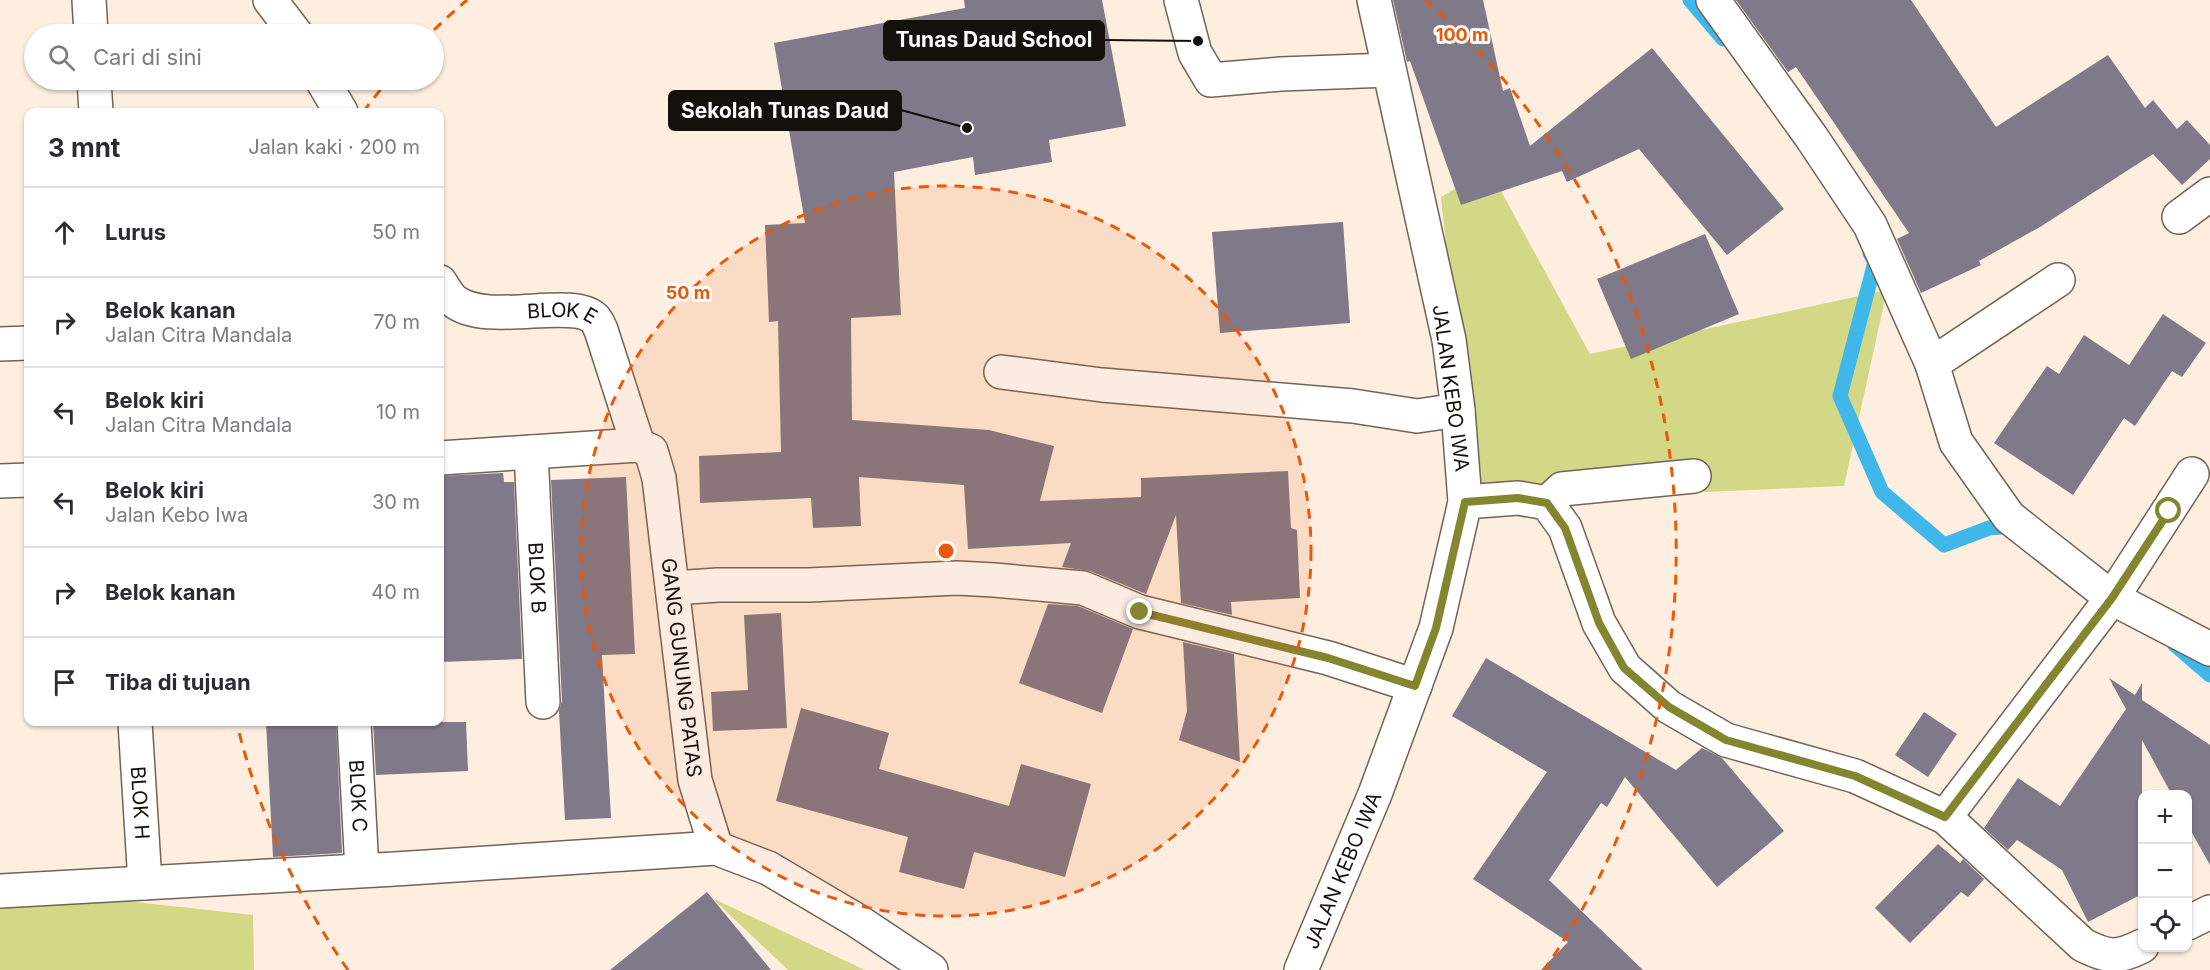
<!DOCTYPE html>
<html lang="id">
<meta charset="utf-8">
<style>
body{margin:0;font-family:Inter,sans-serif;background:#f7f7f7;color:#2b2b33}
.controls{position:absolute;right:18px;bottom:18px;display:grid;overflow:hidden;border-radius:12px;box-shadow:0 2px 4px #0004}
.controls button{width:54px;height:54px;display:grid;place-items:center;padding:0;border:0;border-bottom:2px solid #e1e1e2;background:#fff;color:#2b2b33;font:30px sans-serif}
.stop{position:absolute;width:18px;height:18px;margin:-14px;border:4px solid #83852f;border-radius:50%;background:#fff}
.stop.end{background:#83852f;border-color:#fff;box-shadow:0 2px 6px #0008}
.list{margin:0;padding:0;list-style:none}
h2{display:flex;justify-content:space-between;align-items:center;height:78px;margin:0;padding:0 24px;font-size:26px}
h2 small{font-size:20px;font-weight:400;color:#7c7c81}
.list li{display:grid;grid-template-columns:39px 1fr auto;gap:18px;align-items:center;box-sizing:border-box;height:90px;padding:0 24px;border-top:2px solid #e1e1e2}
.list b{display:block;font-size:22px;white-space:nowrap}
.list p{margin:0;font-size:20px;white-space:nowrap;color:#7c7c81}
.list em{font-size:20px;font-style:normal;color:#7c7c81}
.icon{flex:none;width:33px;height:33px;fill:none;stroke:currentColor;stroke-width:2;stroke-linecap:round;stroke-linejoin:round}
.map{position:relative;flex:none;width:2210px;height:970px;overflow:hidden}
.search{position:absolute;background:#fff;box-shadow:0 2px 4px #0004;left:24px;top:24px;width:420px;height:66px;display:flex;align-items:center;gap:15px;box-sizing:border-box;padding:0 21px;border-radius:33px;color:#7c7c81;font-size:22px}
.panel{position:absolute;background:#fff;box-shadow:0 2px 4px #0004;left:24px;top:108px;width:420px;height:618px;border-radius:12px}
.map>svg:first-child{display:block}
</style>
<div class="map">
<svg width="2210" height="970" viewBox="0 0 2210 970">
<rect width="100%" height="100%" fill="#fdeedf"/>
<g fill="#d3d886">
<path d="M 1489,169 L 1590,354 L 1887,290 L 1844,486 L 1473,502 L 1441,197 Z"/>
<path d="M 0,887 L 253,915 L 254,970 L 0,970 Z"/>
<path d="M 712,898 L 865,970 L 788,970 Z"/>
</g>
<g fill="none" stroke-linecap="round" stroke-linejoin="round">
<g stroke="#40b7eb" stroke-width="15">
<path d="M 1690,0 L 1723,39"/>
<path d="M 1870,253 L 1875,262 L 1840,396 L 1882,492 L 1944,545 L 1989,528 L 2014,526"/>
<path d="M 2174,644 L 2210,675"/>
</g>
</g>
<g fill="#7f7989">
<path d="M 964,0 L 1102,0 L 1126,126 L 1049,140 L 1052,162 L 975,175 L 973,157 L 894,172 L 901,315 L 851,318 L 852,420 L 989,430 L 1054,446 L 1040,501 L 1141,497 L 1141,478 L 1288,471 L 1291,528 L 1297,530 L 1300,598 L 1231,602 L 1232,615 L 1181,603 L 1176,515 L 1146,594 L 1090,571 L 1062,567 L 1071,543 L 968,549 L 964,485 L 859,477 L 861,526 L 813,528 L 811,498 L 700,503 L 699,456 L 781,452 L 778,321 L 769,322 L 765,225 L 805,223 L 774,43 L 965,8 Z"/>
<path d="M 1393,0 L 1483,0 L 1503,91 L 1510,88 L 1530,146 L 1652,48 L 1784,209 L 1727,255 L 1639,149 L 1567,182 L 1562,171 L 1461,205 L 1410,61 L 1407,62 Z"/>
<path d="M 1736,0 L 1911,0 L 1996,127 L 2108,55 L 2145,108 L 2153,100 L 2177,129 L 2187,120 L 2210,145 L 2210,159 L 2182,185 L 2153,154 L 2040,227 L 1979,261 L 1981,265 L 1921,293 L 1897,239 L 1909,233 L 1796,67 L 1788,72 Z"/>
<path d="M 1343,222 L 1350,323 L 1220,333 L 1212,232 Z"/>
<path d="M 1705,234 L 1739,314 L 1631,359 L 1597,279 Z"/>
<path d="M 2163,314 L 2206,343 L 2182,377 L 2172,371 L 2135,426 L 2124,418 L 2073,495 L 1994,443 L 2047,366 L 2059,374 L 2084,335 L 2129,365 Z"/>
<path d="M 503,473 L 504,482 L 514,482 L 522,659 L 440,662 L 440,476 Z"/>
<path d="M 626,477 L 635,654 L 602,655 L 611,818 L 565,820 L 559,711 L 562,701 L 551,480 Z"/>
<path d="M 1048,604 L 1078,606 L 1133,629 L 1102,713 L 1019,683 Z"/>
<path d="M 781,613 L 787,728 L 713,731 L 711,692 L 748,690 L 744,615 Z"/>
<path d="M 1183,642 L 1234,654 L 1240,762 L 1179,740 L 1187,711 Z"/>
<path d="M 1486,658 L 1676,770 L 1702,748 L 1722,758 L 1784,831 L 1717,887 L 1625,777 L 1607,807 L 1601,803 L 1549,880 L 1643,970 L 1541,970 L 1568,942 L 1473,879 L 1547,772 L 1452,716 Z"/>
<path d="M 2109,678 L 2135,695 L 2142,683 L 2142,700 L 2210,745 L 2210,865 L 2187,824 L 2187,795 L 2172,795 L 2142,740 L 2142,894 L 2088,922 L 2062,870 L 2017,840 L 2008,850 L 1984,828 L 2018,778 L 2060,806 L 2126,709 Z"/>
<path d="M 801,708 L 889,733 L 879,769 L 1009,806 L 1021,764 L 1091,784 L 1065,877 L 974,852 L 964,889 L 899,872 L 908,837 L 776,801 Z"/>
<path d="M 1924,712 L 1957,734 L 1928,777 L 1895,755 Z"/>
<path d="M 266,722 L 336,722 L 342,853 L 273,857 Z"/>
<path d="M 373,722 L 466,722 L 468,771 L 376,775 Z"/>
<path d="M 1938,844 L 1960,863 L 1963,859 L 1984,879 L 1968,897 L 1961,892 L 1910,943 L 1875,908 Z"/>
<path d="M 707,892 L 771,970 L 610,970 Z"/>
</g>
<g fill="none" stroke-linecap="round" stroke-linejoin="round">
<g stroke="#706457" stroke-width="36">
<g id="minor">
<path d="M 89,0 L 91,34"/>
<path d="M 270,0 L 296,34"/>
<path d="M 1181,0 L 1195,53 L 1211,80 L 1281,74 L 1389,70"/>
<path d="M 1713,0 L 1812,138 L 1870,225 L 1932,364 L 1956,442 L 2009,517 L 2112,598 L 2210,649"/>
<path d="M 94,80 L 96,112"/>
<path d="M 322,80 L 341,112"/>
<path d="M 2179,217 L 2210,194"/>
<path id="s1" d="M 440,282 C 444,288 448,296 454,301 C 487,327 571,297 594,318 C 597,320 599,326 601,330 L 638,445"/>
<path d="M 0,344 L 28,343"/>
<path d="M 1932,364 L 2058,280"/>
<path d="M 1001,372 L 1102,385 L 1353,406 L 1417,416 L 1458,410"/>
<path id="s2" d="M 531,452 L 543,702"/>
<path id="s3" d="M 440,458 L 638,445 L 651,451 L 659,478 L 695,780 L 716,848"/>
<path d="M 0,481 L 28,480"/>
<path d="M 1465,502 L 1518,498 L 1547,503 L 1565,528 L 1599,623 L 1625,668 L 1669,707 L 1726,740 L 1855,776 L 1945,817 L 2083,945 C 2107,957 2117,959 2142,946"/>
<path d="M 1547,503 L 1562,489 L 1694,476"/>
<path d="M 673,588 L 718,585 L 809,585 L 957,578 L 994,580 L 1083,588 L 1140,612 L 1328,658 L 1415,686"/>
<path id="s4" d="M 135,722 L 145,883"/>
<path id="s5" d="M 354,722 L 362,870"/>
<path d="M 1945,817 L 2112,598 L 2192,474"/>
<path d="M 0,891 L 395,869 L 716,848 L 768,868 L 856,920 L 931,970"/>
<path d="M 2188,923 L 2210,912"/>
<path id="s6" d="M 1301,970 L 1375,794 L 1436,628 L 1465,502 L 1458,410 L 1449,340 L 1374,0"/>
</g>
</g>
<use href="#minor" stroke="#fff" stroke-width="33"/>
</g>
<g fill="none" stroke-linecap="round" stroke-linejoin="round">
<path stroke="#83852f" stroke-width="8" d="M 1140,612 L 1328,658 L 1415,686 L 1436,628 L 1465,502 L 1518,498 L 1547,503 L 1565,528 L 1599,623 L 1624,668 L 1669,707 L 1726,740 L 1855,776 L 1945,817 L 2112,598 L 2169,511"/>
</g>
<circle cx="946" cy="551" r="365" fill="#e8590c" fill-opacity=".12"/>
<g fill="none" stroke="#e8590c" stroke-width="3" stroke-dasharray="10 8">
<circle cx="946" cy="551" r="365"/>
<path d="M348 970A730 730 0 0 1 238 728M363 112A730 730 0 0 1 387 82M434 30A730 730 0 0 1 467 0M1425 0A730 730 0 0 1 1544 970"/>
</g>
<g text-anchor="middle" stroke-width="6" stroke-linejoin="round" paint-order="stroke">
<g font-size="20" fill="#14100b" stroke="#fff">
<text dy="7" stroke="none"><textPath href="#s1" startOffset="134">BLOK E</textPath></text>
<text transform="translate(1451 388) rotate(82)" y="7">JALAN KEBO IWA</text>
<text dy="7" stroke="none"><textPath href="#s2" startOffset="126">BLOK B</textPath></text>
<text dy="7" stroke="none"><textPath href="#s3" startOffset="432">GANG GUNUNG PATAS</textPath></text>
<text dy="7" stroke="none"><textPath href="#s5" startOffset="74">BLOK C</textPath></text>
<text dy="7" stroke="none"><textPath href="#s4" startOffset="81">BLOK H</textPath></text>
<text dy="7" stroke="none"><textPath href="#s6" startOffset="108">JALAN KEBO IWA</textPath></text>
</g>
</g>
<circle cx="946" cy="551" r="9" fill="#e8590c" stroke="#fff" stroke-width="3"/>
<g font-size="18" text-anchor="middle" font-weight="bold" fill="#e8590c" stroke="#fff" stroke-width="6" stroke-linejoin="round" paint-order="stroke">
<text x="1462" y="41">100 m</text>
<text x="688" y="299">50 m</text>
</g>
<path fill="none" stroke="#14100b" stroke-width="2" d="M1198 41L1104 40M967 128L901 110"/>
<g fill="#14100b" stroke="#fff" stroke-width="2">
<circle cx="1198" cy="41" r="6"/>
<circle cx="967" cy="128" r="6"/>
</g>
<g fill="#14100b" stroke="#14100b" stroke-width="2">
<rect x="884" y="21" width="220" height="39" rx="6"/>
<rect x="669" y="91" width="232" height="39" rx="6"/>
</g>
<g font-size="21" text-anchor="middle" font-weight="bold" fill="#fff">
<text x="994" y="47">Tunas Daud School</text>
<text x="785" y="118">Sekolah Tunas Daud</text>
</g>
</svg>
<div class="controls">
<button>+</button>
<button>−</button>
<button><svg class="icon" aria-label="locate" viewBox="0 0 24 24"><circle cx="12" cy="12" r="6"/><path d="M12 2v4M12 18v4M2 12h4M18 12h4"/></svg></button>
</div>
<div class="stop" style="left:2169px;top:511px"></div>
<div class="stop end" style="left:1140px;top:612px"></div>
<div class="search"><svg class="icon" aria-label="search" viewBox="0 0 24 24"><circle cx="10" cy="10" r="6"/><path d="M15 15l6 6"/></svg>Cari di sini</div>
<section class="panel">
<h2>3 mnt<small>Jalan kaki · 200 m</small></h2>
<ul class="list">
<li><svg class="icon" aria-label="ahead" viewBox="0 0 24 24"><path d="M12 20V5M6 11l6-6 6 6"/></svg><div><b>Lurus</b></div><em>50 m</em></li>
<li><svg class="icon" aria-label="right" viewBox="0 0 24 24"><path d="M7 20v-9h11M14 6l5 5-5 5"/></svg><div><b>Belok kanan</b><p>Jalan Citra Mandala</p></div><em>70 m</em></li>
<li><svg class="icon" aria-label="left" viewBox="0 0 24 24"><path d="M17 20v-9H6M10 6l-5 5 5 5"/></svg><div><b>Belok kiri</b><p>Jalan Citra Mandala</p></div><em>10 m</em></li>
<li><svg class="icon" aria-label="left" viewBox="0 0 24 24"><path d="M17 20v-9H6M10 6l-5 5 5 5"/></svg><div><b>Belok kiri</b><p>Jalan Kebo Iwa</p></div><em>30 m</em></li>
<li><svg class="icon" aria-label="right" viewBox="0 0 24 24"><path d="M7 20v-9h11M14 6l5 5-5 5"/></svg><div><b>Belok kanan</b></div><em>40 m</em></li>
<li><svg class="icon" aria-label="arrive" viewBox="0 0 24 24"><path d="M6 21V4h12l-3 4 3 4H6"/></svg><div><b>Tiba di tujuan</b></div></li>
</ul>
</section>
</div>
